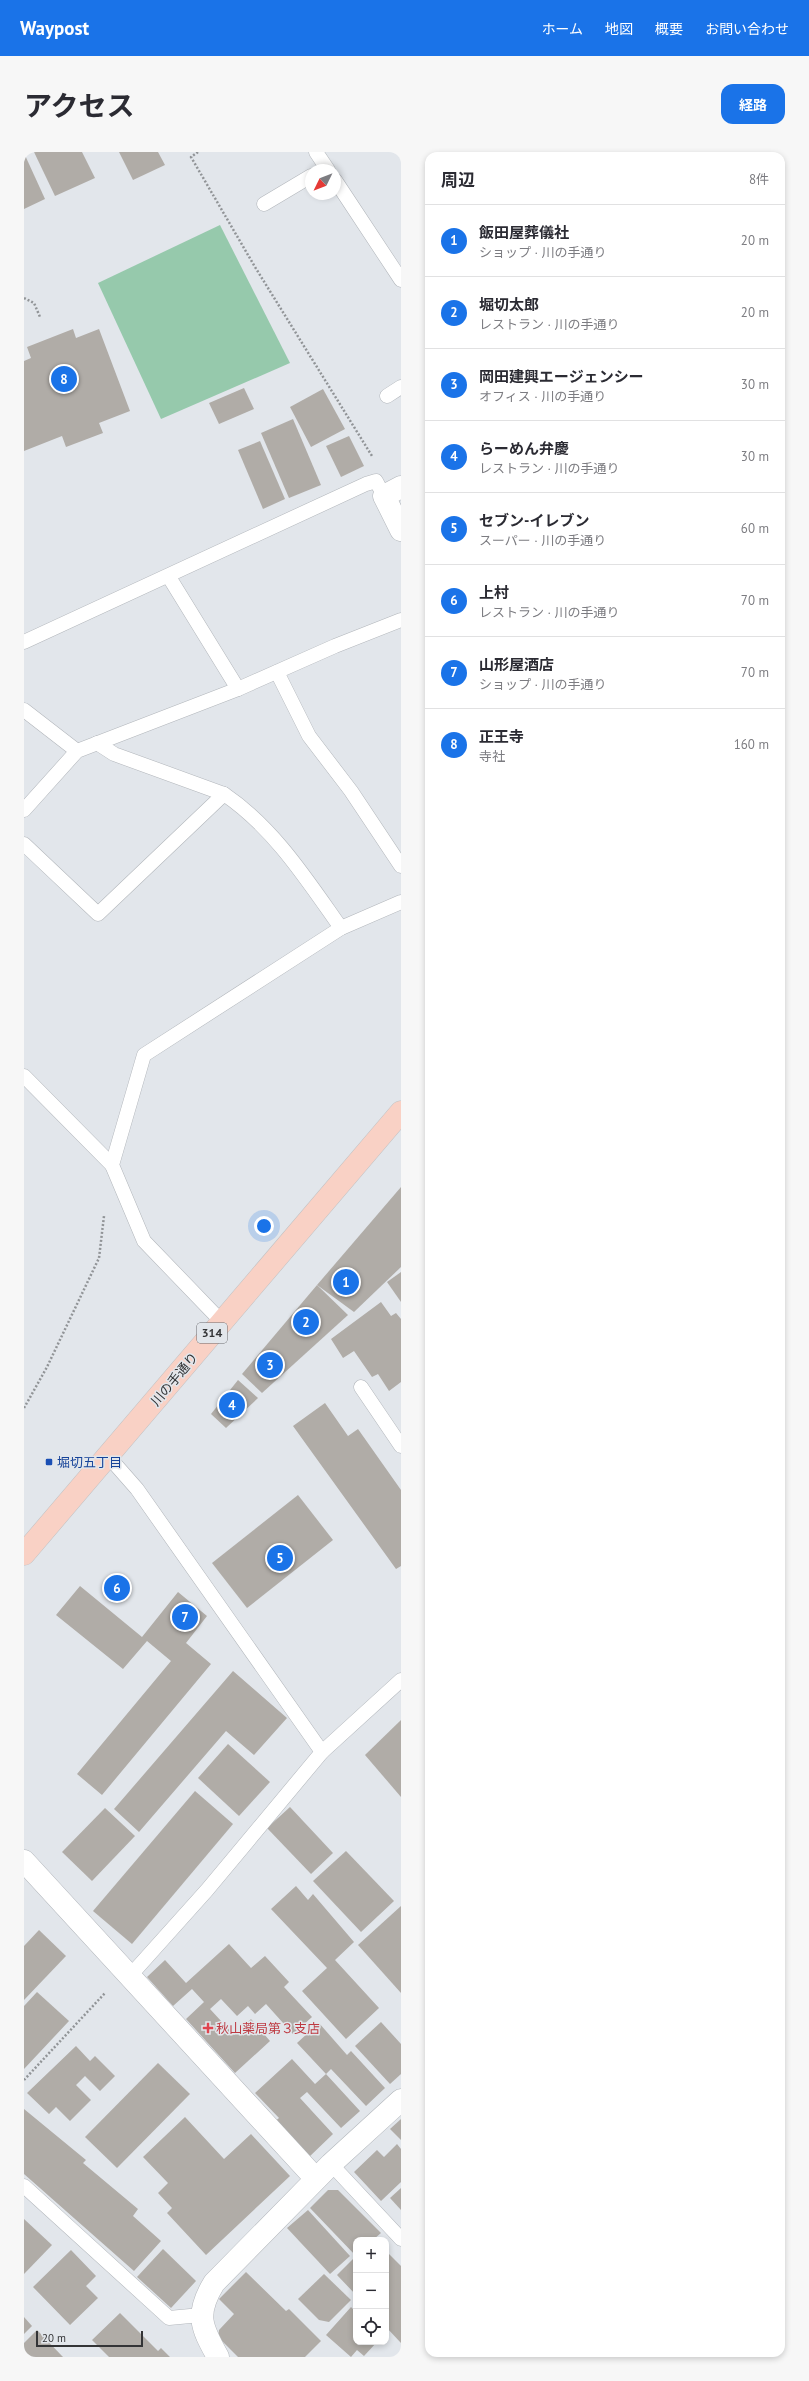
<!DOCTYPE html>
<html lang="ja">
<meta charset="utf-8">
<style>
body{margin:0;font-family:"PT Sans","Noto Sans JP",sans-serif;background:#f7f7f7;color:#2b2b33}
.controls{position:absolute;right:12px;bottom:12px;display:grid;overflow:hidden;border-radius:8px;box-shadow:0 2px 6px #0003}
.controls button{width:36px;height:36px;display:grid;place-items:center;padding:0;border:0;border-bottom:1px solid #e1e1e2;background:#fff;color:#2b2b33;font:20px sans-serif}
.compass{position:absolute;left:281px;top:12px;width:36px;height:36px;border-radius:50%;background:#fff;box-shadow:0 2px 6px #0003;rotate:227deg}
.scale{position:absolute;left:12px;bottom:10px;width:107px;box-sizing:border-box;padding-left:4px;border:2px solid #333436;border-top:0;font-size:11px;line-height:14px;white-space:nowrap;color:#333436;-webkit-text-stroke:3px #e2e6eb;paint-order:stroke}
.you{position:absolute;left:240px;top:1074px;width:14px;height:14px;margin:-10px;border:3px solid #fff;border-radius:50%;background:#1a73e8;box-shadow:0 0 0 6px #1a73e833}
.badge{display:grid;place-items:center;width:26px;height:26px;border-radius:50%;background:#1a73e8;color:#fff;font-size:13px;font-weight:700}
.pin{position:absolute;translate:-50% -50%;border:2px solid #fff;box-shadow:0 1px 4px #0006}
.list{margin:0;padding:0;list-style:none}
h2{display:flex;justify-content:space-between;align-items:center;height:52px;margin:0;padding:0 16px;font-size:17px}
h2 small{font-size:13px;font-weight:400;color:#7c7c81}
.list li{display:grid;grid-template-columns:26px 1fr auto;gap:12px;align-items:center;box-sizing:border-box;height:72px;padding:0 16px;border-top:1px solid #e1e1e2}
.list b{display:block;font-size:15px;white-space:nowrap}
.list p{margin:0;font-size:13px;white-space:nowrap;color:#7c7c81}
.list em{font-size:13px;font-style:normal;color:#7c7c81}
.icon{flex:none;width:22px;height:22px;fill:none;stroke:currentColor;stroke-width:2;stroke-linecap:round;stroke-linejoin:round}
.map{position:relative;flex:none;width:377px;height:2205px;overflow:hidden;border-radius:12px}
header{display:flex;align-items:center;gap:24px;box-sizing:border-box;height:56px;padding:0 20px;background:#1a73e8;color:#fff}
header strong{font-size:19px}
nav{display:flex;gap:22px;margin-inline-start:auto;font-size:14px}
.intro{display:flex;align-items:center;justify-content:space-between;box-sizing:border-box;height:96px;padding:0 24px}
h1{margin:0;font-size:28px}
.button{padding:10px 18px;border-radius:12px;background:#1a73e8;color:#fff;font-size:14px;font-weight:700}
main{display:flex;gap:24px;padding:0 24px}
aside{flex:1;background:#fff;border-radius:12px;box-shadow:0 2px 6px #0003}
.map>svg:first-child{display:block}
</style>
<header>
<strong>Waypost</strong>
<nav><a>ホーム</a><a>地図</a><a>概要</a><a>お問い合わせ</a></nav>
</header>
<div class="intro"><h1>アクセス</h1><a class="button">経路</a></div>
<main>
<div class="map">
<svg width="377" height="2205" viewBox="0 0 377 2205">
<rect width="100%" height="100%" fill="#e2e6eb"/>
<path fill="#96c9ac" d="M 196,73 L 266,211 L 137,267 L 74,131 Z"/>
<g fill="#b0aca7">
<path d="M 10,0 L 58,0 L 71,26 L 31,44 Z"/>
<path d="M 95,0 L 134,0 L 141,13 L 109,28 Z"/>
<path d="M 0,1 L 21,47 L 0,57 Z"/>
<path d="M 49,177 L 52,186 L 75,177 L 106,259 L 75,271 L 79,281 L 42,295 L 38,284 L 0,299 L 0,209 L 7,206 L 3,195 Z"/>
<path d="M 220,236 L 230,257 L 195,272 L 185,251 Z"/>
<path d="M 299,237 L 321,277 L 287,295 L 266,255 Z"/>
<path d="M 269,267 L 297,333 L 265,346 L 237,281 Z"/>
<path d="M 325,284 L 340,314 L 317,325 L 302,294 Z"/>
<path d="M 236,289 L 261,347 L 239,357 L 214,298 Z"/>
<path d="M 377,1035 L 377,1115 L 330,1160 L 293,1133 Z"/>
<path d="M 377,1120 L 377,1150 L 363,1130 Z"/>
<path d="M 293,1133 L 324,1163 L 238,1241 L 218,1222 Z"/>
<path d="M 357,1150 L 367,1164 L 372,1161 L 377,1167 L 377,1230 L 365,1239 L 354,1222 L 348,1225 L 330,1199 L 319,1206 L 307,1187 Z"/>
<path d="M 214,1228 L 234,1246 L 202,1276 L 187,1262 Z"/>
<path d="M 301,1251 L 324,1284 L 334,1277 L 377,1338 L 377,1414 L 372,1417 L 269,1274 Z"/>
<path d="M 274,1343 L 309,1388 L 223,1456 L 188,1411 Z"/>
<path d="M 56,1434 L 118,1485 L 154,1440 L 183,1464 L 162,1491 L 187,1512 L 78,1643 L 53,1622 L 147,1509 L 123,1489 L 99,1517 L 32,1463 Z"/>
<path d="M 209,1519 L 263,1566 L 230,1603 L 202,1579 L 115,1680 L 90,1657 Z"/>
<path d="M 377,1568 L 377,1645 L 341,1603 Z"/>
<path d="M 204,1592 L 246,1630 L 215,1664 L 174,1626 Z"/>
<path d="M 171,1639 L 209,1672 L 108,1792 L 69,1759 Z"/>
<path d="M 266,1655 L 309,1701 L 287,1722 L 243,1676 Z"/>
<path d="M 81,1656 L 111,1684 L 68,1729 L 38,1700 Z"/>
<path d="M 322,1699 L 370,1749 L 337,1780 L 289,1729 Z"/>
<path d="M 272,1734 L 284,1748 L 289,1742 L 330,1790 L 311,1808 L 355,1856 L 322,1887 L 278,1839 L 303,1816 L 247,1757 Z"/>
<path d="M 377,1754 L 377,1841 L 334,1793 Z"/>
<path d="M 15,1778 L 42,1804 L 0,1848 L 0,1794 Z"/>
<path d="M 205,1792 L 227,1816 L 241,1804 L 265,1830 L 260,1835 L 288,1865 L 269,1882 L 242,1852 L 231,1862 L 224,1854 L 213,1864 L 197,1847 L 186,1857 L 210,1883 L 227,1867 L 246,1889 L 211,1921 L 162,1867 L 180,1850 L 168,1837 L 149,1854 L 123,1825 L 141,1808 L 162,1831 Z"/>
<path d="M 13,1840 L 45,1869 L 0,1917 L 0,1854 Z"/>
<path d="M 357,1870 L 377,1892 L 377,1922 L 366,1932 L 331,1894 Z"/>
<path d="M 295,1871 L 323,1903 L 327,1899 L 361,1936 L 342,1954 L 307,1917 L 302,1922 L 273,1891 Z"/>
<path d="M 52,1894 L 66,1909 L 71,1904 L 91,1924 L 76,1939 L 61,1924 L 52,1933 L 67,1948 L 46,1969 L 32,1955 L 25,1962 L 3,1941 Z"/>
<path d="M 268,1907 L 291,1932 L 302,1922 L 336,1959 L 317,1976 L 283,1940 L 276,1946 L 309,1982 L 284,2006 L 250,1970 L 255,1966 L 231,1941 Z"/>
<path d="M 134,1911 L 166,1942 L 93,2016 L 61,1985 Z"/>
<path d="M 0,1957 L 62,2008 L 59,2011 L 114,2057 L 109,2064 L 137,2089 L 110,2119 L 0,2022 Z"/>
<path d="M 161,1965 L 200,2007 L 227,1982 L 266,2024 L 182,2103 L 143,2061 L 148,2056 L 134,2041 L 144,2031 L 119,2005 Z"/>
<path d="M 377,1967 L 377,1988 L 366,1977 Z"/>
<path d="M 373,1992 L 377,1997 L 377,2030 L 357,2049 L 330,2020 L 353,1998 L 360,2005 Z"/>
<path d="M 377,2036 L 377,2058 L 366,2046 Z"/>
<path d="M 304,2038 L 314,2038 L 357,2081 L 350,2087 L 352,2088 L 332,2088 L 332,2143 L 313,2123 L 332,2104 L 286,2056 Z"/>
<path d="M 284,2058 L 326,2104 L 306,2122 L 263,2076 Z"/>
<path d="M 0,2067 L 28,2093 L 0,2122 Z"/>
<path d="M 139,2097 L 172,2129 L 147,2156 L 113,2125 Z"/>
<path d="M 47,2098 L 72,2124 L 62,2134 L 74,2146 L 46,2173 L 9,2135 Z"/>
<path d="M 362,2099 L 377,2114 L 377,2191 L 362,2175 Z"/>
<path d="M 222,2120 L 262,2159 L 265,2157 L 297,2189 L 281,2205 L 214,2205 L 194,2185 L 195,2178 L 210,2162 L 195,2147 Z"/>
<path d="M 300,2122 L 327,2148 L 305,2170 L 295,2168 L 274,2147 Z"/>
<path d="M 327,2155 L 332,2160 L 332,2190 L 353,2190 L 340,2204 L 333,2198 L 327,2205 L 302,2183 Z"/>
<path d="M 96,2161 L 134,2199 L 137,2196 L 146,2205 L 85,2205 L 68,2188 Z"/>
<path d="M 0,2165 L 8,2174 L 0,2182 Z"/>
<path d="M 13,2178 L 39,2205 L 0,2205 L 0,2191 Z"/>
</g>
<g fill="none" stroke-linecap="round" stroke-linejoin="round">
<g stroke="#b2b6bb" stroke-width="15">
<g id="service">
<path d="M 292,0 L 304,18"/>
<path d="M 311,28 L 377,128"/>
<path d="M 240,52 L 287,24"/>
<path d="M 363,244 L 377,235"/>
<path d="M 145,425 L 214,537"/>
<path d="M 0,490 L 342,332 L 352,329 L 360,344"/>
<path d="M 253,520 L 285,584 L 327,639 L 377,714"/>
<path d="M 0,558 L 53,599"/>
<path d="M 73,591 L 90,602 L 200,642"/>
<path d="M 0,658 L 53,599 L 214,537 L 311,494 L 377,468"/>
<path d="M 0,692 L 74,762 L 200,642 C 250,676 283,728 317,776"/>
<path d="M 0,924 L 88,1013"/>
<path d="M 198,1170 L 120,1089 L 88,1013 L 120,903 L 317,776 L 377,750"/>
<path d="M 337,1235 L 377,1294"/>
<path d="M 84,1304 L 113,1337 L 298,1600"/>
<path d="M 105,1825 L 183,1738 L 298,1600 L 377,1528"/>
<path d="M 307,2012 L 377,2087"/>
<path d="M 0,2034 L 145,2166 L 177,2163"/>
</g>
</g>
<g stroke="#b2b6bb" stroke-width="23">
<g id="minor">
<path d="M 377,335 L 360,344 L 377,378"/>
<path d="M 0,1709 L 292,2027"/>
<path d="M 194,2205 C 177,2175 171,2162 190,2131 L 307,2012 L 377,1948"/>
</g>
</g>
<g stroke="#c2c2c3" stroke-width="23">
<path id="primary" d="M 0,1402 L 377,960"/>
</g>
<g stroke="#919497" stroke-width="2.5" stroke-dasharray="2 2" stroke-linecap="butt">
<path d="M 174,0 L 167,5 L 231,115 L 348,304"/>
<path d="M 0,146 L 10,151 L 16,165"/>
<path d="M 0,1256 L 23,1215 L 75,1106 L 80,1064"/>
<path d="M 0,1928 L 81,1841"/>
</g>
<use href="#service" stroke="#fff" stroke-width="14"/>
<use href="#minor" stroke="#fff" stroke-width="22"/>
<use href="#primary" stroke="#f9d1c5" stroke-width="22"/>
</g>
<rect fill="#1a4fb4" stroke="#e2e6eb" stroke-width="1.5" x="21" y="1306" width="8" height="8" rx="2"/>
<path fill="#e0444e" stroke="#e2e6eb" stroke-width="1.5" d="M182 1870h4v4h4v4h-4v4h-4v-4h-4v-4h4z"/>
<g text-anchor="middle" stroke-width="3" stroke-linejoin="round" paint-order="stroke">
<rect fill="#e2e6eb" stroke="#68696c" stroke-width="1" x="173" y="1171" width="30" height="20" rx="3"/>
<g font-size="12" font-weight="bold" fill="#333436">
<text x="188" y="1185">314</text>
</g>
<g font-size="13" fill="#333436" stroke="#e2e6eb">
<text transform="translate(150 1227) rotate(-50)" y="5">川の手通り</text>
</g>
<g font-size="13" fill="#164399" stroke="#e2e6eb" text-anchor="start">
<text x="33" y="1315">堀切五丁目</text>
</g>
<g font-size="13" fill="#be3a42" stroke="#e2e6eb" text-anchor="start">
<text x="192" y="1881">秋山薬局第３支店</text>
</g>
</g>
</svg>
<div class="controls">
<button>+</button>
<button>−</button>
<button><svg class="icon" aria-label="locate" viewBox="0 0 24 24"><circle cx="12" cy="12" r="6"/><path d="M12 2v4M12 18v4M2 12h4M18 12h4"/></svg></button>
</div>
<svg class="compass" viewBox="-18 -18 36 36"><path d="M0-13l5 13h-10z" fill="#e53935"/><path d="M0 13l5-13h-10z" fill="#7c7c81"/></svg>
<div class="scale">20 m</div>
<div class="you"></div>
<div class="pin badge" style="left:322px;top:1130px">1</div>
<div class="pin badge" style="left:282px;top:1170px">2</div>
<div class="pin badge" style="left:246px;top:1213px">3</div>
<div class="pin badge" style="left:208px;top:1253px">4</div>
<div class="pin badge" style="left:256px;top:1406px">5</div>
<div class="pin badge" style="left:93px;top:1436px">6</div>
<div class="pin badge" style="left:161px;top:1465px">7</div>
<div class="pin badge" style="left:40px;top:227px">8</div>
</div>
<aside>
<h2>周辺<small>8件</small></h2>
<ul class="list">
<li><span class="badge">1</span><div><b>飯田屋葬儀社</b><p>ショップ · 川の手通り</p></div><em>20 m</em></li>
<li><span class="badge">2</span><div><b>堀切太郎</b><p>レストラン · 川の手通り</p></div><em>20 m</em></li>
<li><span class="badge">3</span><div><b>岡田建興エージェンシー</b><p>オフィス · 川の手通り</p></div><em>30 m</em></li>
<li><span class="badge">4</span><div><b>らーめん弁慶</b><p>レストラン · 川の手通り</p></div><em>30 m</em></li>
<li><span class="badge">5</span><div><b>セブン-イレブン</b><p>スーパー · 川の手通り</p></div><em>60 m</em></li>
<li><span class="badge">6</span><div><b>上村</b><p>レストラン · 川の手通り</p></div><em>70 m</em></li>
<li><span class="badge">7</span><div><b>山形屋酒店</b><p>ショップ · 川の手通り</p></div><em>70 m</em></li>
<li><span class="badge">8</span><div><b>正王寺</b><p>寺社</p></div><em>160 m</em></li>
</ul>
</aside>
</main>
